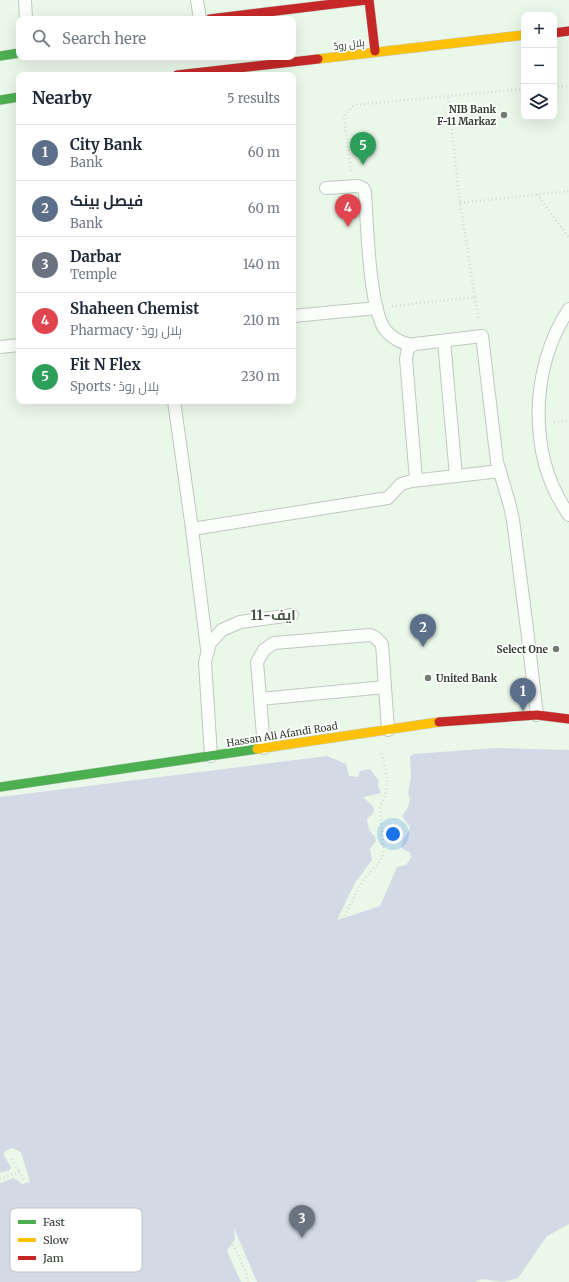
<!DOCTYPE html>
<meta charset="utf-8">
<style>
body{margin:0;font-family:Merriweather,Cairo,serif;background:#f2f2f3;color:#1f2937}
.controls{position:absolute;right:12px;top:12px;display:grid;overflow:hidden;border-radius:8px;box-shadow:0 4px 16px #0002}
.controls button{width:36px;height:36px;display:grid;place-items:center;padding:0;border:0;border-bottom:1px solid #e0e1e3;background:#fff;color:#1f2937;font:20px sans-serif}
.you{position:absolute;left:393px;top:834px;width:14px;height:14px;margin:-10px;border:3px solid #fff;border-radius:50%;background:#1a73e8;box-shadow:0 0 0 6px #1a73e833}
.badge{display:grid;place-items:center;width:26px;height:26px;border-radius:50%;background:#b45309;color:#fff;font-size:13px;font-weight:700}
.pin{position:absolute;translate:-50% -33px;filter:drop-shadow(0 1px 2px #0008)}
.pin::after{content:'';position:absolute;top:21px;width:14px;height:12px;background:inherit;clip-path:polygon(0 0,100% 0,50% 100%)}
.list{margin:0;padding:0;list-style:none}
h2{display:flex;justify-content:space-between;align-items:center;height:52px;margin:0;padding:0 16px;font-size:17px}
h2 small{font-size:13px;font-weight:400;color:#747a83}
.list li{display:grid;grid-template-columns:26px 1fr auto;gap:12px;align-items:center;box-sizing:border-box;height:56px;padding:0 16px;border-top:1px solid #e0e1e3}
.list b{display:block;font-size:15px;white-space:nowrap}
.list p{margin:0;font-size:13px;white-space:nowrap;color:#747a83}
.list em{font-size:13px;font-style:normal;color:#747a83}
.icon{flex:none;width:22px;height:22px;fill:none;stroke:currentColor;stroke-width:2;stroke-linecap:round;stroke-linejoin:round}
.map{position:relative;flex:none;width:569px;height:1282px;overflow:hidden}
.search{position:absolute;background:#fff;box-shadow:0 4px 16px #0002;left:16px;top:16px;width:280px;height:44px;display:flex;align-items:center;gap:10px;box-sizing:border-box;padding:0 14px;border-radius:8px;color:#747a83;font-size:15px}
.panel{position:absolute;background:#fff;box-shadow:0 4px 16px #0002;left:16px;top:72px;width:280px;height:332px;border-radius:8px}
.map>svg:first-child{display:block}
</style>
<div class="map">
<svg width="569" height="1282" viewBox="0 0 569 1282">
<rect width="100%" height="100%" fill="#eaf8e9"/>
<path fill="#d3dae6" d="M 495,748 L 569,750 L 569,1224 L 547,1236 L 518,1278 L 503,1282 L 482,1279 L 475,1282 L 257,1282 L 234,1228 L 235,1239 L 227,1251 L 241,1282 L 0,1282 L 0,1183 L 14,1178 L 22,1184 L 30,1182 L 21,1152 L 12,1148 L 4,1152 L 4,1156 L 11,1167 L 10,1170 L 0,1173 L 0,797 L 327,756 L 346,764 L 349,776 L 358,777 L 360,771 L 370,769 L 379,781 L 378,786 L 381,793 L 363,797 L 373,806 L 374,812 L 367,819 C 368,827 369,832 375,836 L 376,841 L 370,849 L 372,860 L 355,883 L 337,920 L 380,906 L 397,867 L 406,865 L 411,858 L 410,852 L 404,850 L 401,847 C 402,839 408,835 410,827 L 402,816 L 408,807 L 410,799 L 408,793 L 411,777 L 410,756 L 414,754 Z"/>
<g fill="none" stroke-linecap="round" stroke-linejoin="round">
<g stroke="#bec9be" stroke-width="14">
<g id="lane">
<path d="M 25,0 L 26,19"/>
<path d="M 197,0 L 200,19"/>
<path d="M 326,188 L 358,186 L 363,188 L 365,192 C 367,222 369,305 384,328 C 390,337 401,343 412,345"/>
<path d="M 569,309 C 530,368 527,455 569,515"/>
<path d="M 293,316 L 377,308"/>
<path d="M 444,341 L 456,476"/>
<path d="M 0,347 L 19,345"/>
<path d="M 174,401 L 192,529"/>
<path d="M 416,480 L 406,359 L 408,348 L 415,344 L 482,336 L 497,462 L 510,506 L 513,520 L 527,629 L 537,715"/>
<path d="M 207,649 L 192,529 L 388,498 L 401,484 L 412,481 L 500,471"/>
<path d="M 260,699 L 385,687"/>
<path d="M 264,748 L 257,662 L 264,650 L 274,643 L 370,635 L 375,637 L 382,644 L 388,730"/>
<path d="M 211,756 L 205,662 L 210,643 L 222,630 L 240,622 L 292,615"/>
</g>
</g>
<g stroke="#bec9be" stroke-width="10">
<g id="fast">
<path d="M 0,56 L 19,53"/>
<path d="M 0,100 L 19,97"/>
<path d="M 0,787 L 257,749"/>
</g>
</g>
<g stroke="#bec9be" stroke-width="10">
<g id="slow">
<path d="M 318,59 L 524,35"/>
<path d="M 257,749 L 439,722"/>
</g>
</g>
<g stroke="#bec9be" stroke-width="10">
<g id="jam">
<path d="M 369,0 L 375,51"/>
<path d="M 210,19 L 366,0"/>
<path d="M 554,33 L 569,31"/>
<path d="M 177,75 L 318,59"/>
<path d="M 439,722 L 537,715 L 569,719"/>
</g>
</g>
<g stroke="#d6d9d5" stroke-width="2.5" stroke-dasharray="1 3" stroke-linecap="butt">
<path d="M 554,87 L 569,86"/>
<path d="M 351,171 L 344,117 L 354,105 L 524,89"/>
<path d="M 537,194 L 569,238"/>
<path d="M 460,203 L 569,191"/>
<path d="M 475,297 L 479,320"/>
<path d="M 392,306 L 475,297 L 460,203 L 448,96"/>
<path d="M 554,422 L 569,420"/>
<path d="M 105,792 C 99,819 103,864 118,888 C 122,896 130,902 135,909 C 140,915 145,924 152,928 C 161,934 173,931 184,934 C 200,937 213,951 223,963 L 247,1021 C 257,1033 268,1033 282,1033"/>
<path d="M 12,1159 L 19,1172"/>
<path d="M 0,1179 L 19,1172 L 24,1180"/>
<path d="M 249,1282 C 242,1256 220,1229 217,1203 C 216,1186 217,1156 235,1148 C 245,1143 265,1147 271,1135 C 285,1111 284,1061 282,1033 L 293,1031 L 298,1027 L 312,983 L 333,937 L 364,879 L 379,863 L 384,854 L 380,806 C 392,788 386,771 381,751"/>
</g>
<use href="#lane" stroke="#fcfefc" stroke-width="12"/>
<use href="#fast" stroke="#4caf50" stroke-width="9"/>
<use href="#slow" stroke="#ffc107" stroke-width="9"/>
<use href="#jam" stroke="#c62828" stroke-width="9"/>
</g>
<g fill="#727d71" stroke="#fff" stroke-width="1.5">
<circle cx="504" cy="115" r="4"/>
<circle cx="556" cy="649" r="4"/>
<circle cx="428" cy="678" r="4"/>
</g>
<g text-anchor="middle" stroke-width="3.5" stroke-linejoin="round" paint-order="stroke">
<g font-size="10" fill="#313b30" stroke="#fff">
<text transform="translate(349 44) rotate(-8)" y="4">ہلال روڈ</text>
<text transform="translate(282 734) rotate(-9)" y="4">Hassan Ali Afandi Road</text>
</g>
<g font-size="10" font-weight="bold" fill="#313b30" stroke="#fff" text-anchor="end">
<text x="496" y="113">NIB Bank<tspan x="496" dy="12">F-11 Markaz</tspan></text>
<text x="548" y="653">Select One</text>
<text x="436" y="682" text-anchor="start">United Bank</text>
</g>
<g font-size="14" font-weight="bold" fill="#415640" stroke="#fff">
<text x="273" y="620">ایف-11</text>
</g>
</g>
<rect x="10" y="1208" width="132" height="64" rx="6" fill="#fff" stroke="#c1c4c1" stroke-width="1"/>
<rect x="18" y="1220" width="18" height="4" fill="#4caf50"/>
<rect x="18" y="1238" width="18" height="4" fill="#ffc107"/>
<rect x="18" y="1256" width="18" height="4" fill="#c62828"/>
<g font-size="11" fill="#313b30">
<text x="43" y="1226">Fast</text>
<text x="43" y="1244">Slow</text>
<text x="43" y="1262">Jam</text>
</g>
</svg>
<div class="controls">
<button>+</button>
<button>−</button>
<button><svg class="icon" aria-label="layers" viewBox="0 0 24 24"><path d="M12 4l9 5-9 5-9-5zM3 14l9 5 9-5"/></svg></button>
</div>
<div class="you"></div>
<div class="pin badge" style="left:523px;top:711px;background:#5c6f8a">1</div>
<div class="pin badge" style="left:423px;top:647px;background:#5c6f8a">2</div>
<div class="pin badge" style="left:302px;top:1238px;background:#6b7280">3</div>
<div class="pin badge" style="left:348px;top:227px;background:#e0444e">4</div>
<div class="pin badge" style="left:363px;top:165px;background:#2e9e5b">5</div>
<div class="search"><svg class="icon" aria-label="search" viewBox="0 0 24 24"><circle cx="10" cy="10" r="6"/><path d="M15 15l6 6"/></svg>Search here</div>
<section class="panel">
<h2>Nearby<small>5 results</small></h2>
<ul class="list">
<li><span class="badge" style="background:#5c6f8a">1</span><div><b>City Bank</b><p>Bank</p></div><em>60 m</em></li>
<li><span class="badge" style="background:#5c6f8a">2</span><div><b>فیصل بینک</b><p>Bank</p></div><em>60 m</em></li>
<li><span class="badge" style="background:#6b7280">3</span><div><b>Darbar</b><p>Temple</p></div><em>140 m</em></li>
<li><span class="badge" style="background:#e0444e">4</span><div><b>Shaheen Chemist</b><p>Pharmacy · ہلال روڈ</p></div><em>210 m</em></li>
<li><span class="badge" style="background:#2e9e5b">5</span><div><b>Fit N Flex</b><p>Sports · ہلال روڈ</p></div><em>230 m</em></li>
</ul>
</section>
</div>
